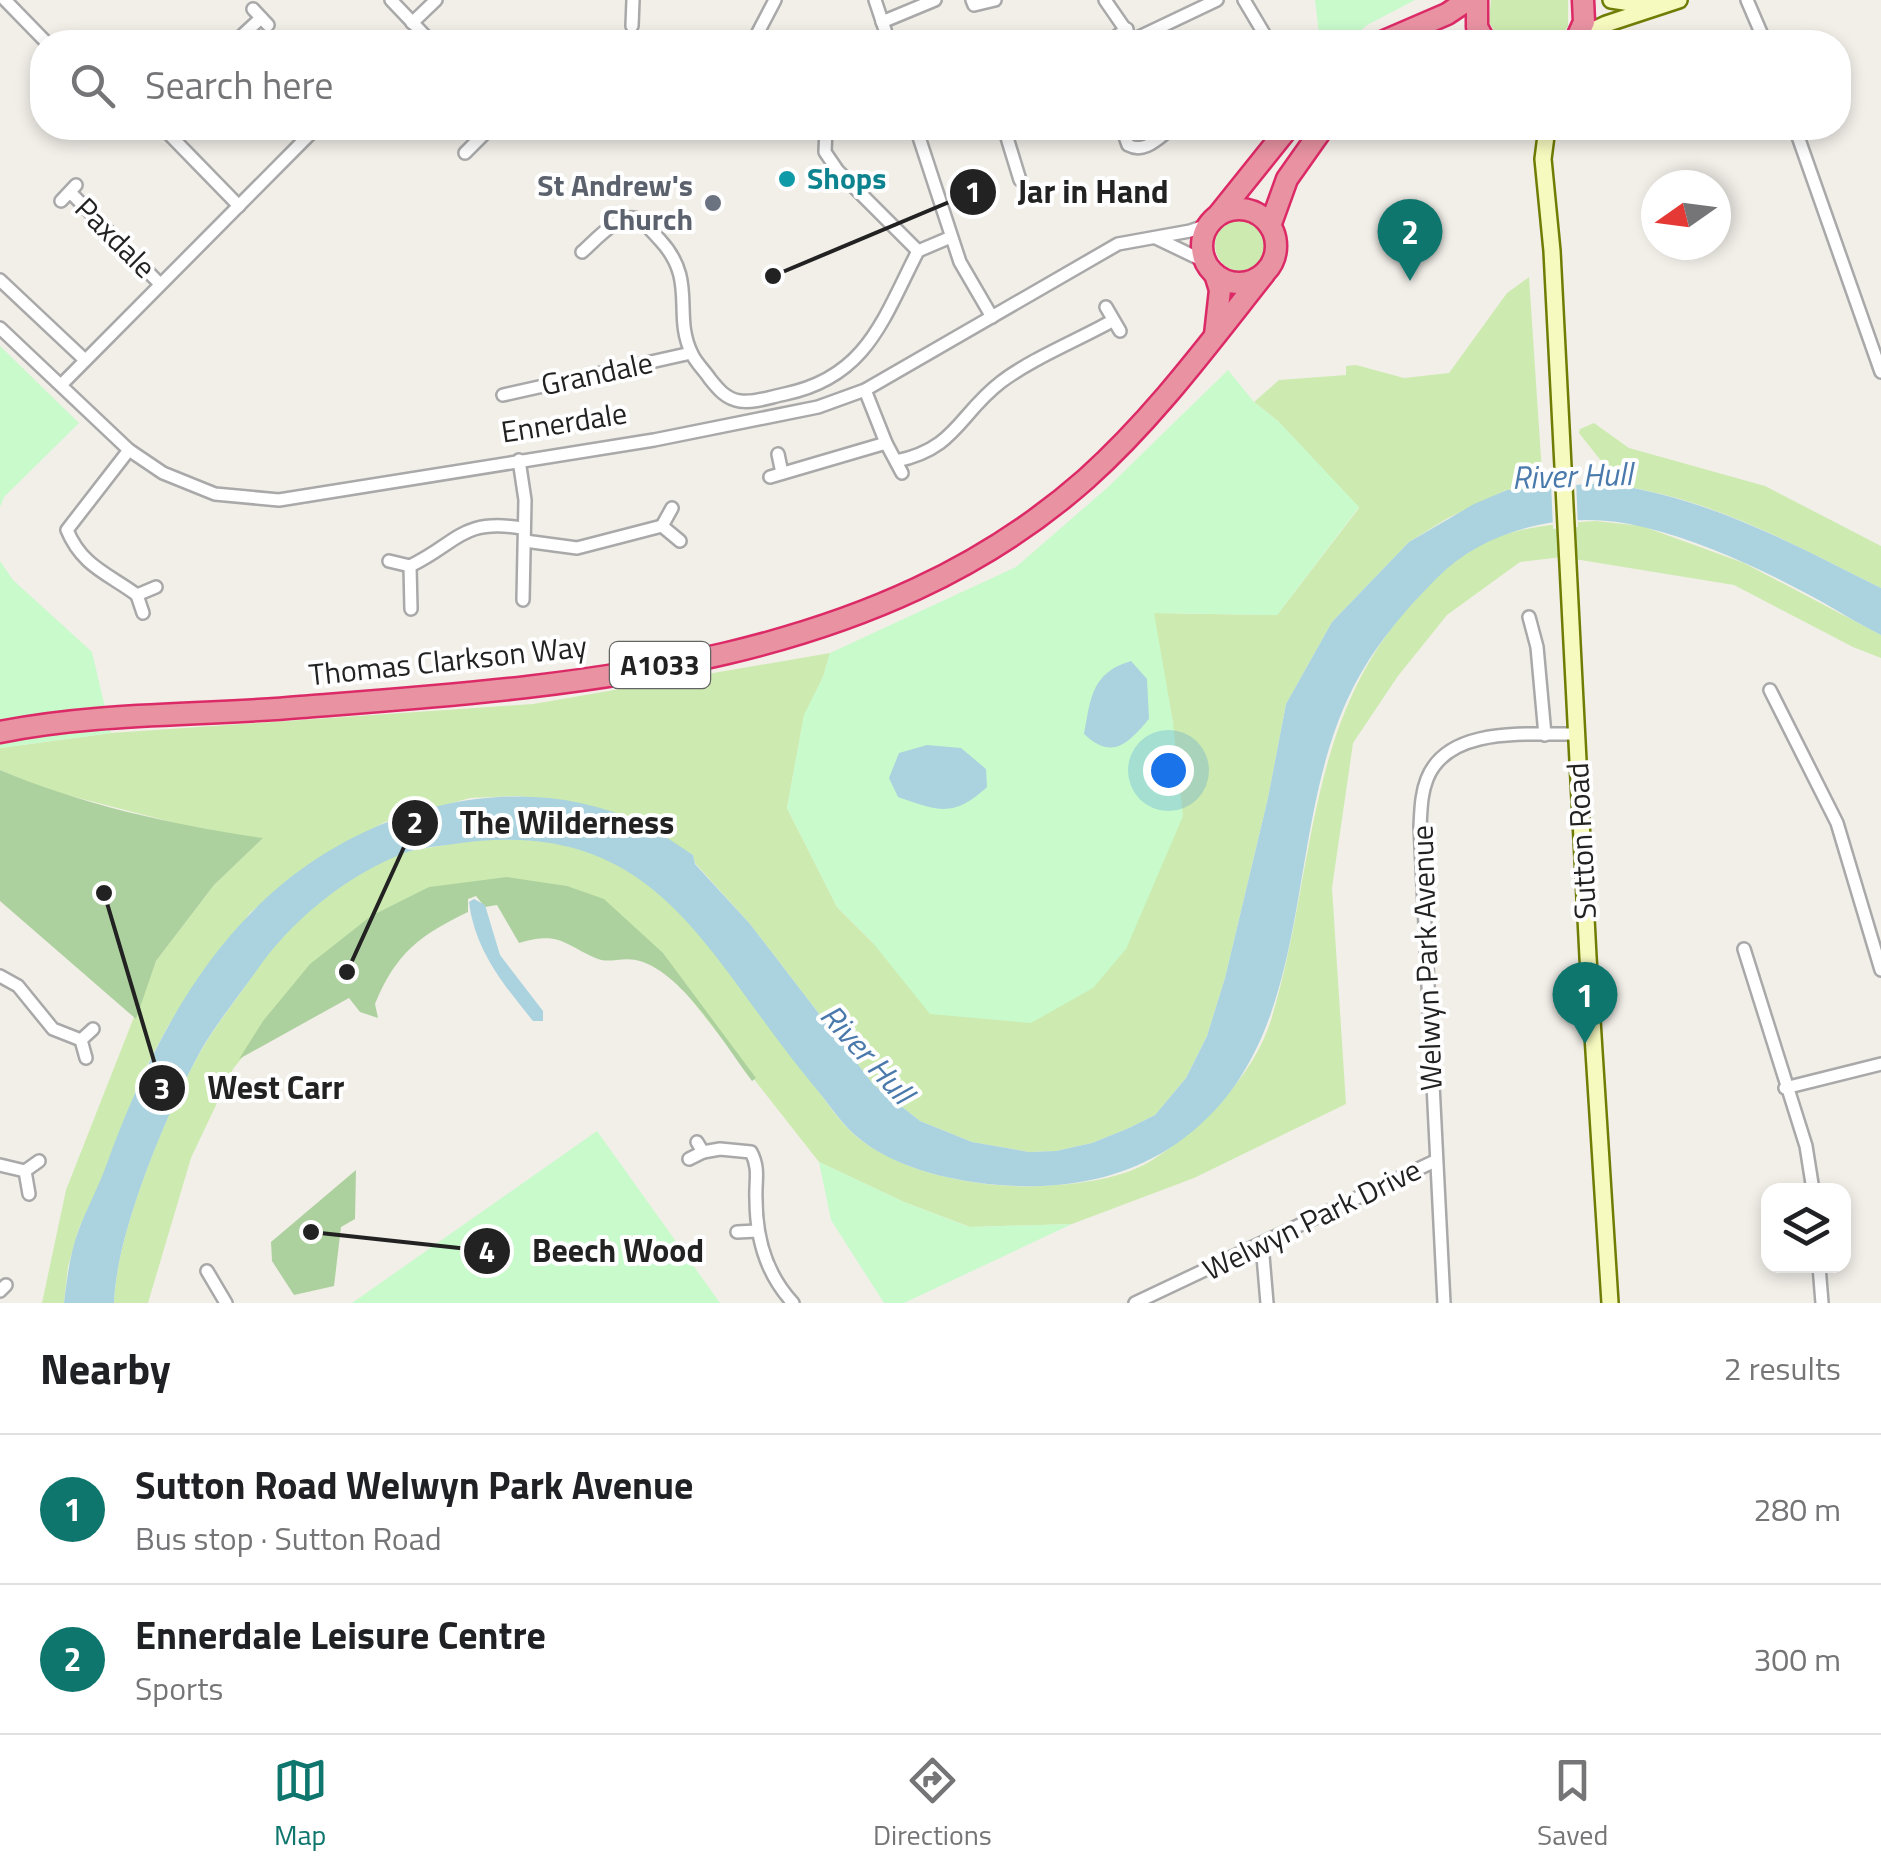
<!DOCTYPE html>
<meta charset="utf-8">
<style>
body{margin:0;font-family:"Titillium Web",sans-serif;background:#f2f2f2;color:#202124}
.controls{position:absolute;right:30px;bottom:30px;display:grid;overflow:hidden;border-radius:20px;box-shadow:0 5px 15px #0003}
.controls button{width:90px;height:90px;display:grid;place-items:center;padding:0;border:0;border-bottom:2px solid #e0e0e0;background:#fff;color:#202124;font:50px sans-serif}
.compass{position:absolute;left:1641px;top:170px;width:90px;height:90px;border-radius:50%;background:#fff;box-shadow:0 5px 15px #0003;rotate:256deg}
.you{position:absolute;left:1168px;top:770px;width:35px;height:35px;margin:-25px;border:8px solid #fff;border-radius:50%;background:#1a73e8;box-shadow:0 0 0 15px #1a73e833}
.badge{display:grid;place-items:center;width:65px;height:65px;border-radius:50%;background:#0f766e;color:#fff;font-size:32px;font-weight:700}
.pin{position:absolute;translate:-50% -82px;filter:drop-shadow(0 2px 5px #0008)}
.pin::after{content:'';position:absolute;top:52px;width:35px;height:30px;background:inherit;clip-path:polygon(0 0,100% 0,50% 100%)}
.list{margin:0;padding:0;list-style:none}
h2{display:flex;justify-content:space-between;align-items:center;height:130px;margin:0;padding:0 40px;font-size:42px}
h2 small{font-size:32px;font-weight:400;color:#757577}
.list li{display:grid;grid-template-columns:65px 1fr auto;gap:30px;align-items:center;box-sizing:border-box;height:150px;padding:0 40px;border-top:2px solid #e0e0e0}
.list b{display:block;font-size:38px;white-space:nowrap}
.list p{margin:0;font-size:32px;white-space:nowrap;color:#757577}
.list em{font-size:32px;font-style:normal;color:#757577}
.icon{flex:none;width:55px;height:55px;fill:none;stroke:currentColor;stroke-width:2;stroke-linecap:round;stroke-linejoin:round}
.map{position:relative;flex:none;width:1881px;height:1303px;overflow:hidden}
.search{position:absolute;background:#fff;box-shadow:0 5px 15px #0003;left:30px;right:30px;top:30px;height:110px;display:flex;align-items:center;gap:25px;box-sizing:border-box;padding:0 35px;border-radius:40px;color:#757577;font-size:38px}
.sheet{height:430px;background:#fff}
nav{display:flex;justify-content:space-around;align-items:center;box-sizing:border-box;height:140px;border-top:2px solid #e0e0e0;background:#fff;font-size:28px;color:#757577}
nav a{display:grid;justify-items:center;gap:5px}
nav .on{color:#0f766e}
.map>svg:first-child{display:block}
</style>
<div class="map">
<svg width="1881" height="1303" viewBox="0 0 1881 1303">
<rect width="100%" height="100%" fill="#f2efe9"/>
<g fill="#cdebb0">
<path d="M 1491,0 L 1568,0 L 1568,26 L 1558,42 L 1501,42 L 1489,22 Z"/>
<circle cx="1241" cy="245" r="26"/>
<path d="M 1529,277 L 1543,488 L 1506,490 L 1448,518 L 1409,542 L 1332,622 L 1286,704 L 1268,798 L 1225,978 L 1207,1036 L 1186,1078 L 1155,1115 L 1129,1128 L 1092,1143 L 1056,1151 L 1029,1152 L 972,1142 L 920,1121 L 873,1084 L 750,924 L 695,863 L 693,855 L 641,823 L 558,801 L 517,796 L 470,798 L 385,822 L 308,865 L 250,913 L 168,1026 L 142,1075 L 98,1188 L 79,1228 L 68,1267 L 64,1303 L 42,1303 L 66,1190 L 156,961 L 214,885 L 262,839 L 198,829 L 48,790 L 0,770 L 0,748 L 111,733 L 533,704 L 830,653 L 823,677 L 804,716 L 787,808 L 837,907 L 873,943 L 1173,723 L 1153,613 L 1277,615 L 1359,508 L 1278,421 L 1254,402 L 1279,380 L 1346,375 L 1346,366 L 1356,365 L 1404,378 L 1449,373 L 1507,293 Z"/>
<path d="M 1594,423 L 1629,448 L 1765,486 L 1881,546 L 1881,588 C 1795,545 1710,497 1613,485 L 1610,466 L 1602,462 L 1579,433 L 1580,429 Z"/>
<path d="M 1596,521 L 1642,526 L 1744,563 L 1881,635 L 1881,658 L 1853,647 L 1734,585 L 1562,557 L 1520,562 L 1447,615 L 1398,676 L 1353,743 L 1332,888 L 1346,1104 L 1194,1178 L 1072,1224 L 970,1227 L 904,1202 L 819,1162 L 664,965 L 488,888 L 406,903 L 296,991 L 233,1069 L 191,1158 L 148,1303 L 114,1303 C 116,1234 169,1104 205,1044 C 219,1021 236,1000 251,978 C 260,965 267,951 277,940 C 305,909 361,869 400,854 C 414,849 430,848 445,845 C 507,834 581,838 635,873 C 700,916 761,1022 813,1084 C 826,1101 840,1123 857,1137 C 904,1175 984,1189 1043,1186 C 1078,1184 1124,1179 1154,1159 C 1201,1129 1254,1075 1271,1020 C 1317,871 1303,713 1422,593 C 1443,571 1465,548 1494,538 C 1528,526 1561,523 1596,521 Z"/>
</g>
<g fill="#add19e">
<path d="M 0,770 C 83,805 173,825 263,838 L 214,885 L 156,961 L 136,1019 L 0,901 Z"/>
<path d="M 507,877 L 567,886 L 604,899 L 663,953 L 756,1078 L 752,1081 C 724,1044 686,978 643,962 C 624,955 611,964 598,959 C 562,944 561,931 519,943 L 497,905 L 485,907 L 476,896 L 468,899 L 468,912 C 420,935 396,953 375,1004 L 378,1018 L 360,1012 L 349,998 L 239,1059 L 263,1021 L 310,964 L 371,916 L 429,887 Z"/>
<path d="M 356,1170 L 355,1219 L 341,1227 L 334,1286 L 294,1295 L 272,1261 L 271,1242 Z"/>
</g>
<g fill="#c8facc">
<path d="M 1315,0 L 1415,0 L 1367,25 L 1348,42 L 1320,42 Z"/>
<path d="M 0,346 L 79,423 L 4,497 L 0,507 Z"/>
<path d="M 1228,370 L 1254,402 L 1278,421 L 1359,507 L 1277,615 L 1154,613 L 1173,723 L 1183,816 L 1126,949 L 1093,988 L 1031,1023 L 930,1014 L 873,943 L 837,907 L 787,808 L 804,715 L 823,677 L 830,653 L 1016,567 L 1107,488 Z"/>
<path d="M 0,561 L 13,580 L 92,652 L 111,733 L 0,748 Z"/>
<path d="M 597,1131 L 720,1303 L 352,1303 Z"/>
<path d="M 819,1162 L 904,1202 L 969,1227 L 1072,1224 L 904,1303 L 884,1303 L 831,1220 Z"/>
</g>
<g fill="#aad3df">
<path d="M 1602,483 C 1706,496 1789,542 1881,588 L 1881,635 C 1861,625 1843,614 1824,603 C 1768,572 1705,542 1643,527 C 1573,509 1488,526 1437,578 C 1403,612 1372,649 1351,692 C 1279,838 1323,1042 1176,1144 C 1135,1172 1090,1184 1041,1186 C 982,1188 900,1175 855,1135 C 839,1121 827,1101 813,1085 C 701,950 657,811 447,845 C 431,847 412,849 397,856 C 342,879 290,922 257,970 C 239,995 220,1019 204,1045 C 169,1106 116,1233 114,1303 L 64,1303 C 67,1278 70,1253 79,1229 C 87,1208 98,1188 106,1166 C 138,1077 184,980 252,912 C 349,812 510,762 641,823 C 659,831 676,844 693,855 L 695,864 L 750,924 L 873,1084 L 920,1121 L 972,1142 L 1029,1152 L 1056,1151 L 1092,1143 L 1129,1128 L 1155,1115 L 1186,1078 L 1207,1036 L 1225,978 L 1268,798 L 1286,704 L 1332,622 L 1409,542 L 1474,504 L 1507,490 Z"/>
<path d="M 1131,661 L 1147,679 L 1149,719 C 1128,743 1113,761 1084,734 C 1091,698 1091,673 1131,661 Z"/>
<path d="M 927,745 L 961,748 L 986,769 L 987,787 C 953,818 939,811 898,797 L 889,778 L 899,753 Z"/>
<path d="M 474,899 L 485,905 L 500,955 L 543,1011 L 543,1021 L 533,1021 C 503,984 475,950 469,902 Z"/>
</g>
<path fill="#f2efe9" d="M 1576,480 L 1578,527 L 1553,529 L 1551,482 Z"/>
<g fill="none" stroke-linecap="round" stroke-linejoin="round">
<g stroke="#a9a9a9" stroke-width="16">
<g id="street">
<path d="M 5,0 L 46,42"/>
<path d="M 391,0 L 431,42"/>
<path d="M 875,0 L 889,42"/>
<path d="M 972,0 L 974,5 L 995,0"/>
<path d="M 1105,0 L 1134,42"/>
<path d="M 1244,0 L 1269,42"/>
<path d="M 1747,0 L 1765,42"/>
<path d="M 253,9 L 268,25"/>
<path d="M 882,22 L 935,0"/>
<path d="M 412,23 L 436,0"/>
<path d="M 632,26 L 633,0"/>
<path d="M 1133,40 L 1217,0"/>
<path d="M 235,42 L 261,18"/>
<path d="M 753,42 L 775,0"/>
<path d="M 1108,42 L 1127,29"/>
<path d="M 163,128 L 239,206"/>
<path d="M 826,128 L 825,152 L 838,171 L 918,251"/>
<path d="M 916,128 L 960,262 L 992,317"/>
<path d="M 1004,128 L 1020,180"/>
<path d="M 1122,128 L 1128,145 C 1145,154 1158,138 1172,128"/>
<path d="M 1795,128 L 1881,372"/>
<path d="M 465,153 L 490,128"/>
<path d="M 70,192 L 160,284"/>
<path d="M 61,201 L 76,185"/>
<path d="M 1156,238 L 1206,262"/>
<path d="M 582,252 C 594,242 620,211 638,219 C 646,223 654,234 660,240 C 698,281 672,314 692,354 C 696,363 705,371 710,379 C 718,389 726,399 740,401 C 755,403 770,397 785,394 C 867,377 883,319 918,251 L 951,237"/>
<path d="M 0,280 L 85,360"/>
<path d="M 1106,307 L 1120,331"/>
<path d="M 0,328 L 129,450 L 163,473 L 215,494 L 279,500 L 654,440 L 818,407 L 865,390 L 1118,244 L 1190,231 L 1210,224"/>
<path d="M 61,385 L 316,128"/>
<path d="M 865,390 L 886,443 L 902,473"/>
<path d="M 503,395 L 691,353"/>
<path d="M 129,450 L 67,530 C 82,566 107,573 137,595"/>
<path d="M 778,454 L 782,473"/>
<path d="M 519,460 L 525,500 L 523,600"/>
<path d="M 896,461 C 956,449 959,414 1001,382 C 1031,359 1078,340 1112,321"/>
<path d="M 770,477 L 886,443"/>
<path d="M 672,508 L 662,526 L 680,541"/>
<path d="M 525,541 L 577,548 L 662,526"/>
<path d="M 389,561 L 410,566"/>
<path d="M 411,609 L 410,566 C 458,543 461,518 522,528"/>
<path d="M 143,613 L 137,595 L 156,587"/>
<path d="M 1529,617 L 1537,647 L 1545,735"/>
<path d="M 1770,690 L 1837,823 L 1881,970"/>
<path d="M 1744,949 L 1806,1146 L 1813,1190"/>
<path d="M 0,976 L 18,986 L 53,1029 L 81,1040"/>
<path d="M 86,1058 L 81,1040 L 93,1029"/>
<path d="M 1785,1088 L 1881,1064"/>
<path d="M 703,1152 L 720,1149 L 751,1152 C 760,1169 755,1181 756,1199 C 756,1239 766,1274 793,1303"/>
<path d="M 689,1159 L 703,1152 L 697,1142"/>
<path d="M 0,1165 L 25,1171"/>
<path d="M 29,1194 L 25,1171 L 39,1161"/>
<path d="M 737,1232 L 757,1231"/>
<path d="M 1262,1244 L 1267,1303"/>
<path d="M 1819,1266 L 1822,1303"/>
<path d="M 207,1271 L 226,1303"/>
<path d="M 0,1291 L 6,1285"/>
<path d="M 1135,1303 L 1435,1161"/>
<path d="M 1444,1303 L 1420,826 C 1421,810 1421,794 1427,779 C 1448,725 1530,735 1576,734"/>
</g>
</g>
<g stroke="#707d05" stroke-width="20">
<g id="secondary">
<path d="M 1611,0 L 1651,6"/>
<path d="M 1579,37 L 1606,24 L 1679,0"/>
<path d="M 1547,128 L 1543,159 L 1552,251 L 1588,957 L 1610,1303"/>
</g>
</g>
<g stroke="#dc2a67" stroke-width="25">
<g id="highway">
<path d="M 1477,0 L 1477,27 L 1485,42"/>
<path d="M 1382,42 L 1447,14 L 1468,0"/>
<path d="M 1575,42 L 1584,22 L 1583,0"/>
<circle cx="1239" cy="246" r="37"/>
<path d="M 1219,214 L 1288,128"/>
<path d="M 1270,226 L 1287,179 L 1323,128"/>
<path d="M 1215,335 L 1220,290 L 1215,274"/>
<path d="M 0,732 C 99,712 201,716 301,707 C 572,686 872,668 1086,479 C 1154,418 1207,346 1264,274"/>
</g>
</g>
<use href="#street" stroke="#fff" stroke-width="11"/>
<use href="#secondary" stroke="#f7fabf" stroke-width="15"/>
<use href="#highway" stroke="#e892a2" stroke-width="20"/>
</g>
<circle fill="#0f9aa8" stroke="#fff" stroke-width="4" cx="787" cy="179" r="10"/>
<circle fill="#6b7280" stroke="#fff" stroke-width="4" cx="713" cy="203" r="10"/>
<g text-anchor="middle" stroke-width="8" stroke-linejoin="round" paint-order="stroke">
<rect fill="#fff" stroke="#646464" stroke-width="2.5" x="610" y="642" width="100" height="46" rx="8"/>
<g font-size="28" font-weight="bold" fill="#222">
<text x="660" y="675">A1033</text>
</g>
<g font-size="30" font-weight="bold" fill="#0d838f" stroke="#fff" text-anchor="start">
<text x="807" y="189">Shops</text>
</g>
<g font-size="30" font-weight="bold" fill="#5b616d" stroke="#fff" text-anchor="end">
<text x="693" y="196">St Andrew's<tspan x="693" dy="34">Church</tspan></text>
</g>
<g font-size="30" fill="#222" stroke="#fff">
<text transform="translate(115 238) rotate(45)" y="10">Paxdale</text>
<text transform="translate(597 374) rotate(-12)" y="10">Grandale</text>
<text transform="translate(564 423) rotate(-9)" y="10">Ennerdale</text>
<text transform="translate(448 661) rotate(-6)" y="10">Thomas Clarkson Way</text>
<text transform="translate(1582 841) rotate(-93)" y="10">Sutton Road</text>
<text transform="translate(1427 958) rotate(-92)" y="10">Welwyn Park Avenue</text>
<text transform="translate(1312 1220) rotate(-26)" y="10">Welwyn Park Drive</text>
</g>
<g font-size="32" font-style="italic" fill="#4a7aab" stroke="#fff">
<text transform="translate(1572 476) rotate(-2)" y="11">River Hull</text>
<text transform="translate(867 1054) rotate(48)" y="11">River Hull</text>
</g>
</g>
<path fill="none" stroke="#222" stroke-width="4" d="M773 276L973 192M347 972L415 823M104 893L162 1088M311 1232L487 1251"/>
<g fill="#222" stroke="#fff" stroke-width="4">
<circle cx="773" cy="276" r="10"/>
<circle cx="347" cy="972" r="10"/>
<circle cx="104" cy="893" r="10"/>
<circle cx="311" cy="1232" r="10"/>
<circle cx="973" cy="192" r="25"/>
<circle cx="415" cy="823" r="25"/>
<circle cx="162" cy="1088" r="25"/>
<circle cx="487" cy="1251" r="25"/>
</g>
<g font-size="30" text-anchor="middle" font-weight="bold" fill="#fff">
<text x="973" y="202">1</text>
<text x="415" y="833">2</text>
<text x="162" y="1099">3</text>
<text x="487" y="1262">4</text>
</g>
<g font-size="32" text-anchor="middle" font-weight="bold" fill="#222" stroke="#fff" stroke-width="8" stroke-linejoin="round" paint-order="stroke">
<text x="1093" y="203">Jar in Hand</text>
<text x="567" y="834">The Wilderness</text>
<text x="276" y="1099">West Carr</text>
<text x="618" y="1262">Beech Wood</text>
</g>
</svg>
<div class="controls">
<button><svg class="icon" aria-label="layers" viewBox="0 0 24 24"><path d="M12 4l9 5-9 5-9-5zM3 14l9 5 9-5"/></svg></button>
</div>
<svg class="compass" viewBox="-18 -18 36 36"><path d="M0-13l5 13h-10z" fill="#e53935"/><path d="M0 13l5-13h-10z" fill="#757577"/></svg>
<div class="you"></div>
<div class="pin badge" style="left:1585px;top:1044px">1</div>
<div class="pin badge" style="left:1410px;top:281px">2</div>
<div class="search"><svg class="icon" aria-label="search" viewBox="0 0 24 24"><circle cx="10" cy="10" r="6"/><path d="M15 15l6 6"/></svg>Search here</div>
</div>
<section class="sheet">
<h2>Nearby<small>2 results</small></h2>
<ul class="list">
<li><span class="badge">1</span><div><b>Sutton Road Welwyn Park Avenue</b><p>Bus stop · Sutton Road</p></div><em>280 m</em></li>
<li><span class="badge">2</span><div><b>Ennerdale Leisure Centre</b><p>Sports</p></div><em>300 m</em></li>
</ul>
</section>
<nav>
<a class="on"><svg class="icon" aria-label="map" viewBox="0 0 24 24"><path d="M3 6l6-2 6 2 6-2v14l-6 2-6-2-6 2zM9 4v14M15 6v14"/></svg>Map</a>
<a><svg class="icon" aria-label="directions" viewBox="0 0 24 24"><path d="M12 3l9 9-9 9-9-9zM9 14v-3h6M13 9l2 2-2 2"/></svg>Directions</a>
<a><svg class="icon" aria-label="saved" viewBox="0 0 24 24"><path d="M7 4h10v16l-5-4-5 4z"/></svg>Saved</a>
</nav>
